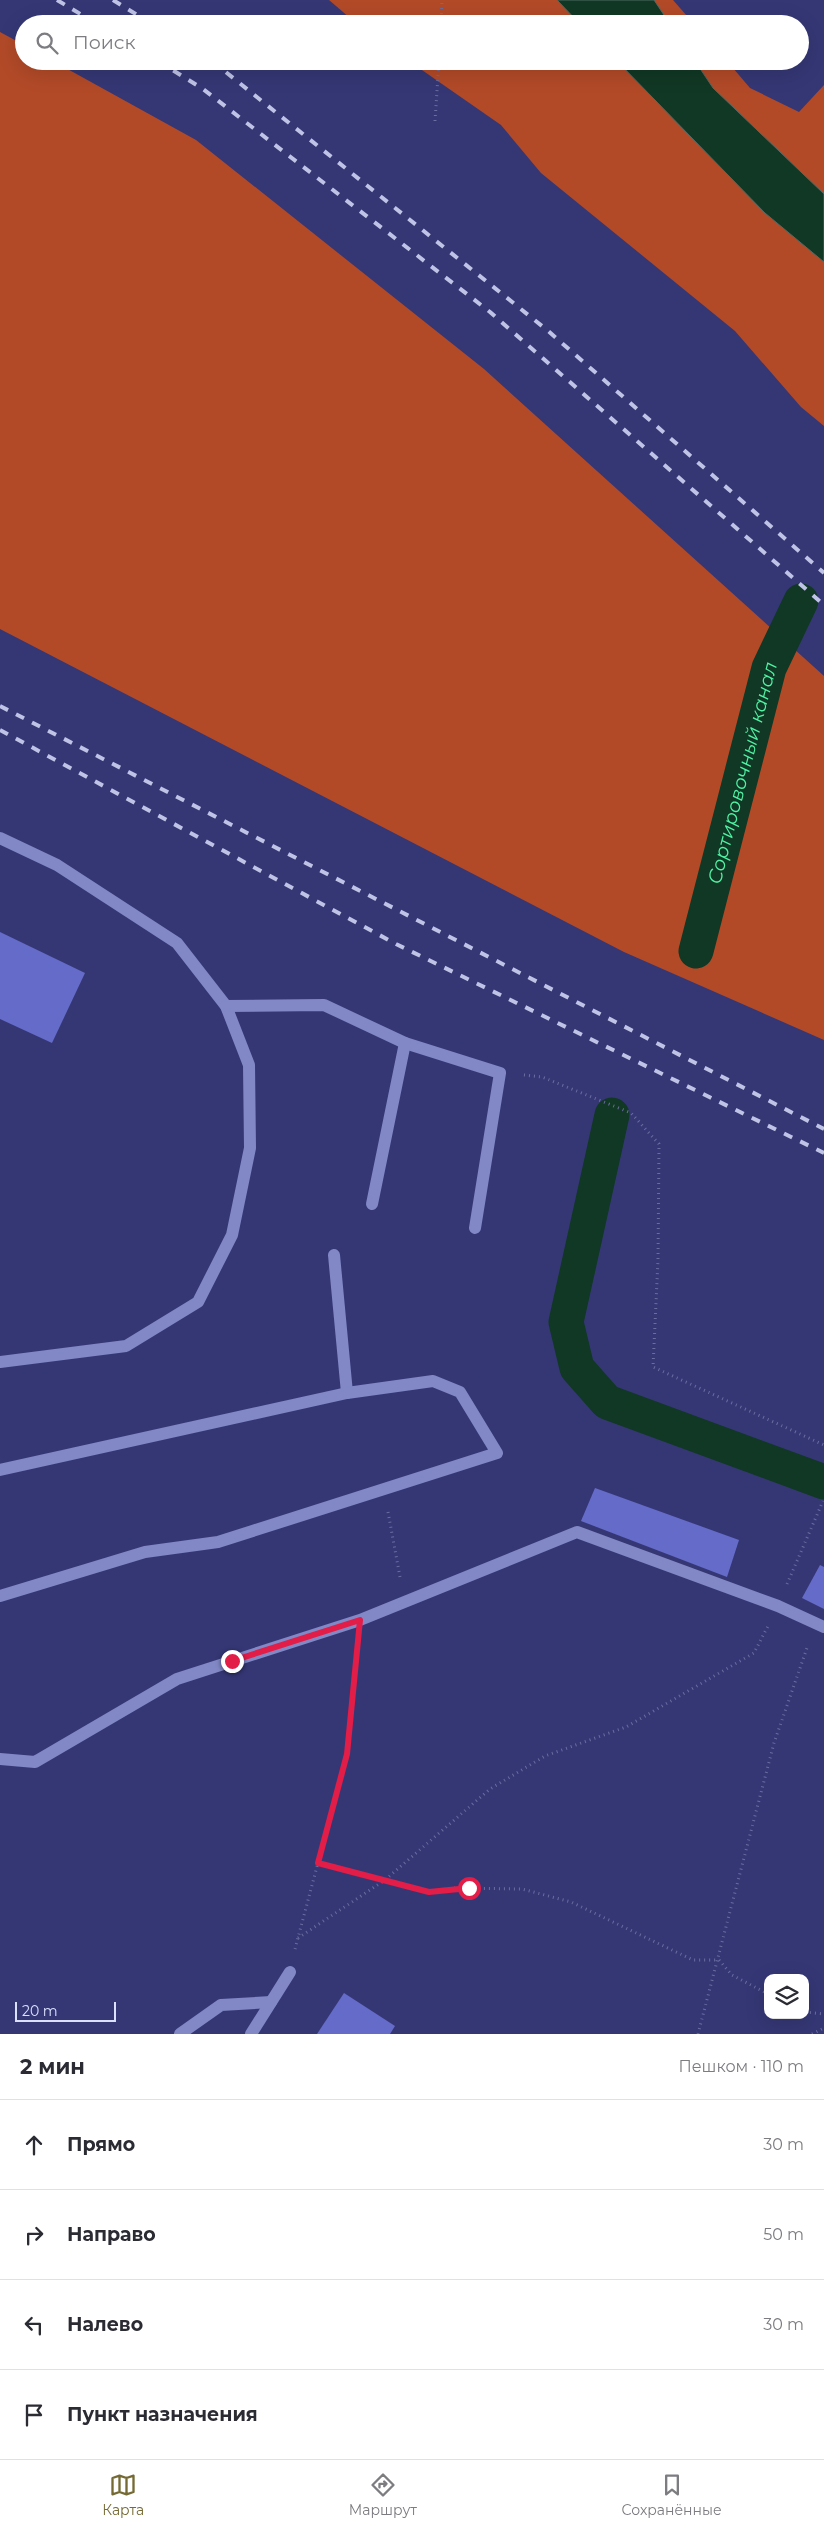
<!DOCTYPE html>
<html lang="ru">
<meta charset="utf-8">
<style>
body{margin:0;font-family:Montserrat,sans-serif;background:#f7f7f7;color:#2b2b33}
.controls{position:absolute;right:15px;bottom:15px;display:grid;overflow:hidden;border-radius:10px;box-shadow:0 5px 20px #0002}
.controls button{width:45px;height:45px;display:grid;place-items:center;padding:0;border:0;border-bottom:1px solid #e1e1e2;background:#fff;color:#2b2b33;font:25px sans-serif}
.scale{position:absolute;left:15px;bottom:12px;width:101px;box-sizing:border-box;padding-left:5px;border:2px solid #dbe0fd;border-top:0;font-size:14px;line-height:18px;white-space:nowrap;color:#dbe0fd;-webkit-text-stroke:4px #353775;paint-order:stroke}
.stop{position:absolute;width:15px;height:15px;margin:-11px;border:4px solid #e11d48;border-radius:50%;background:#fff}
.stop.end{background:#e11d48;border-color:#fff;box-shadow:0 1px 5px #0008}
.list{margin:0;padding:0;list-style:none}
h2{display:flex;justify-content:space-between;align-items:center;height:65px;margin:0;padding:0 20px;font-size:21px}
h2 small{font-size:16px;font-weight:400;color:#7c7c81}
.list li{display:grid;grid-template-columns:32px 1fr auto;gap:15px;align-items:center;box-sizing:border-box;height:90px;padding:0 20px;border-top:1px solid #e1e1e2}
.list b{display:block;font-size:19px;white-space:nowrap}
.list em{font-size:16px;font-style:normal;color:#7c7c81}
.icon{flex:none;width:28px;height:28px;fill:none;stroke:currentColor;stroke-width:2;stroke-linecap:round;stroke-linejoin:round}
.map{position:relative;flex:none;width:824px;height:2034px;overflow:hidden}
.search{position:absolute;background:#fff;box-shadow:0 5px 20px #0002;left:15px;right:15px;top:15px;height:55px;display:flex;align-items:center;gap:12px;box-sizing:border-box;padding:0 18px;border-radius:28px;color:#7c7c81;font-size:19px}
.sheet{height:425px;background:#fff}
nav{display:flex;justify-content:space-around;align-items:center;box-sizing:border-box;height:70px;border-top:1px solid #e1e1e2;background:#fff;font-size:14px;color:#7c7c81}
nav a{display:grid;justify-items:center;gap:2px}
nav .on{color:#756a34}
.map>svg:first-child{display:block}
</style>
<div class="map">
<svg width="824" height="2034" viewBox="0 0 824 2034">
<rect width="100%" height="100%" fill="#353775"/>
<g fill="#b24a28">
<path d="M 329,0 L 673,0 L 694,24 L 357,24 Z"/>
<path d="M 0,32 L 24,45 L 24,61 L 53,61 L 196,140 L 484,369 L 824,676 L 824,1040 L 624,952 L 0,629 Z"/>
<path d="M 409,61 L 727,61 L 750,88 L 799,112 L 824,85 L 824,426 L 801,407 L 735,331 L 541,173 L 501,125 Z"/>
</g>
<g fill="#113824" stroke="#4e6a65">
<path d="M 557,0 L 654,0 L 670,24 L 580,24 Z"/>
<path d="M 617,61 L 695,61 L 713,88 L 824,194 L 824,262 L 765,213 Z"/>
</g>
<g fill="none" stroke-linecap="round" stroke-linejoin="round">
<g stroke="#113824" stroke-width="35">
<path id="s1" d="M 696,951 L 769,668 L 801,601"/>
<path d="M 612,1115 L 566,1322 L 577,1368 L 607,1402 L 824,1482"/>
</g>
</g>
<g fill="#656bc9">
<path d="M 0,932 L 85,973 L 52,1043 L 0,1019 Z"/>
<path d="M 595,1488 L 739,1540 L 727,1577 L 581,1521 Z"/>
<path d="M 820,1565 L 824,1567 L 824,1609 L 802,1598 Z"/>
<path d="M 344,1993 L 395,2026 L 390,2034 L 317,2034 Z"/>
</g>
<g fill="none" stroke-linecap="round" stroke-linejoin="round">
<g stroke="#6a6da0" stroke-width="3" stroke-dasharray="1 4" stroke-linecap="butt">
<path d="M 441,24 L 442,0"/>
<path d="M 435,121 L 439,61"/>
<path d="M 524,1075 L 542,1077 L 631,1113 L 659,1144 L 658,1260 L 653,1367 L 824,1445"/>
<path d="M 388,1512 L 400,1577"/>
<path d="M 787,1584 L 823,1501"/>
<path d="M 318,1863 L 429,1892 L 452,1888 L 522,1889 L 571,1902 L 693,1960 L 719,1960 L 732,1975 L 768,1994"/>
<path d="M 298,1938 L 385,1880 L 490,1789 L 545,1756 L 626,1727 L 754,1653 L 768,1626"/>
<path d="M 295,1949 L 347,1754 L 358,1646"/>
<path d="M 805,2012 L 824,2014"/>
<path d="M 698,2034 L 774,1743 L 808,1645"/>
<path d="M 812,2034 L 824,2028"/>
</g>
<g stroke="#8188c5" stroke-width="12">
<path d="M 0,838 L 57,865 L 177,943 L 226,1006 L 249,1065 L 250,1148 L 232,1235 L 198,1302 L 126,1346 L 0,1362"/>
<path d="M 226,1006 L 324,1005 L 405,1043 L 500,1073 L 475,1228"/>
<path d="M 372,1204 L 405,1043"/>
<path d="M 334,1255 L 347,1393"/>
<path d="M 0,1470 L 347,1393 L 433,1381 L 460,1392 L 497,1453 L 218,1542 L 145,1552 L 0,1596"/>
<path d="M 0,1759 L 35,1762 L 177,1679 L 360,1620 L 577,1532 L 778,1606 L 824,1627"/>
<path d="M 180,2034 L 221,2005 L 271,2002"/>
<path d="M 251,2034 L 290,1972"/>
</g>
<g stroke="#bfc3e6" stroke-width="4" stroke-dasharray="9 9" stroke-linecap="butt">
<path d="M 57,0 L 97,24"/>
<path d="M 113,0 L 152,24"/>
<path d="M 158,61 L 203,89 L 490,312 L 824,605"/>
<path d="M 212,61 L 547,330 L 824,573"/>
<path d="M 0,706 L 824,1129"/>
<path d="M 0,730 L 396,944 L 824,1153"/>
</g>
</g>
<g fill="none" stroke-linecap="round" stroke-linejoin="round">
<path stroke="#e11d48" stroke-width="6" d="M 232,1661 L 360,1620 L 347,1754 L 318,1863 L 429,1892 L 469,1888"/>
</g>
<g text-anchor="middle" stroke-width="4" stroke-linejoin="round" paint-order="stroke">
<g font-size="19" font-style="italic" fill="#50f2a4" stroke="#353775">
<text dy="7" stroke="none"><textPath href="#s1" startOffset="184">Сортировочный канал</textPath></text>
</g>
</g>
</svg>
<div class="controls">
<button><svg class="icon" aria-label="layers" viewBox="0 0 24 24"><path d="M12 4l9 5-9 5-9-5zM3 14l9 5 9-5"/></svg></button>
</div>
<div class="scale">20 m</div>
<div class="stop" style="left:469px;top:1888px"></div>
<div class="stop end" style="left:232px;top:1661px"></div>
<div class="search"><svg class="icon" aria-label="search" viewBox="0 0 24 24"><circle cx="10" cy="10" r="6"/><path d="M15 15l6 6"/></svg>Поиск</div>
</div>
<section class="sheet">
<h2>2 мин<small>Пешком · 110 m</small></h2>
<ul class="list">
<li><svg class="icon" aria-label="ahead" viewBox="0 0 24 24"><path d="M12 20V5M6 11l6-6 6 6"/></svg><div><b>Прямо</b></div><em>30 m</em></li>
<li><svg class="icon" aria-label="right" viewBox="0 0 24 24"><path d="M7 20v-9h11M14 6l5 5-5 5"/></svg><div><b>Направо</b></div><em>50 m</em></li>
<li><svg class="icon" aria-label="left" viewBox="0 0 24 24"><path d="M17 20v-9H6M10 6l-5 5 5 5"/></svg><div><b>Налево</b></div><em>30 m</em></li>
<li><svg class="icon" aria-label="arrive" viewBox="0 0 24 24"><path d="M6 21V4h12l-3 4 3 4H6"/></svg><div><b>Пункт назначения</b></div></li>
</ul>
</section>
<nav>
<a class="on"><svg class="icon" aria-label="map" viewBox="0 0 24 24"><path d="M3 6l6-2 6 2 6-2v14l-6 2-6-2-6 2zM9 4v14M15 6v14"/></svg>Карта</a>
<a><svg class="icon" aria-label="directions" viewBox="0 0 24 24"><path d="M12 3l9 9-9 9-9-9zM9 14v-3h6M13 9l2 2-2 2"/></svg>Маршрут</a>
<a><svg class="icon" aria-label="saved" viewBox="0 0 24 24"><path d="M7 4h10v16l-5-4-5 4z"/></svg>Сохранённые</a>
</nav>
